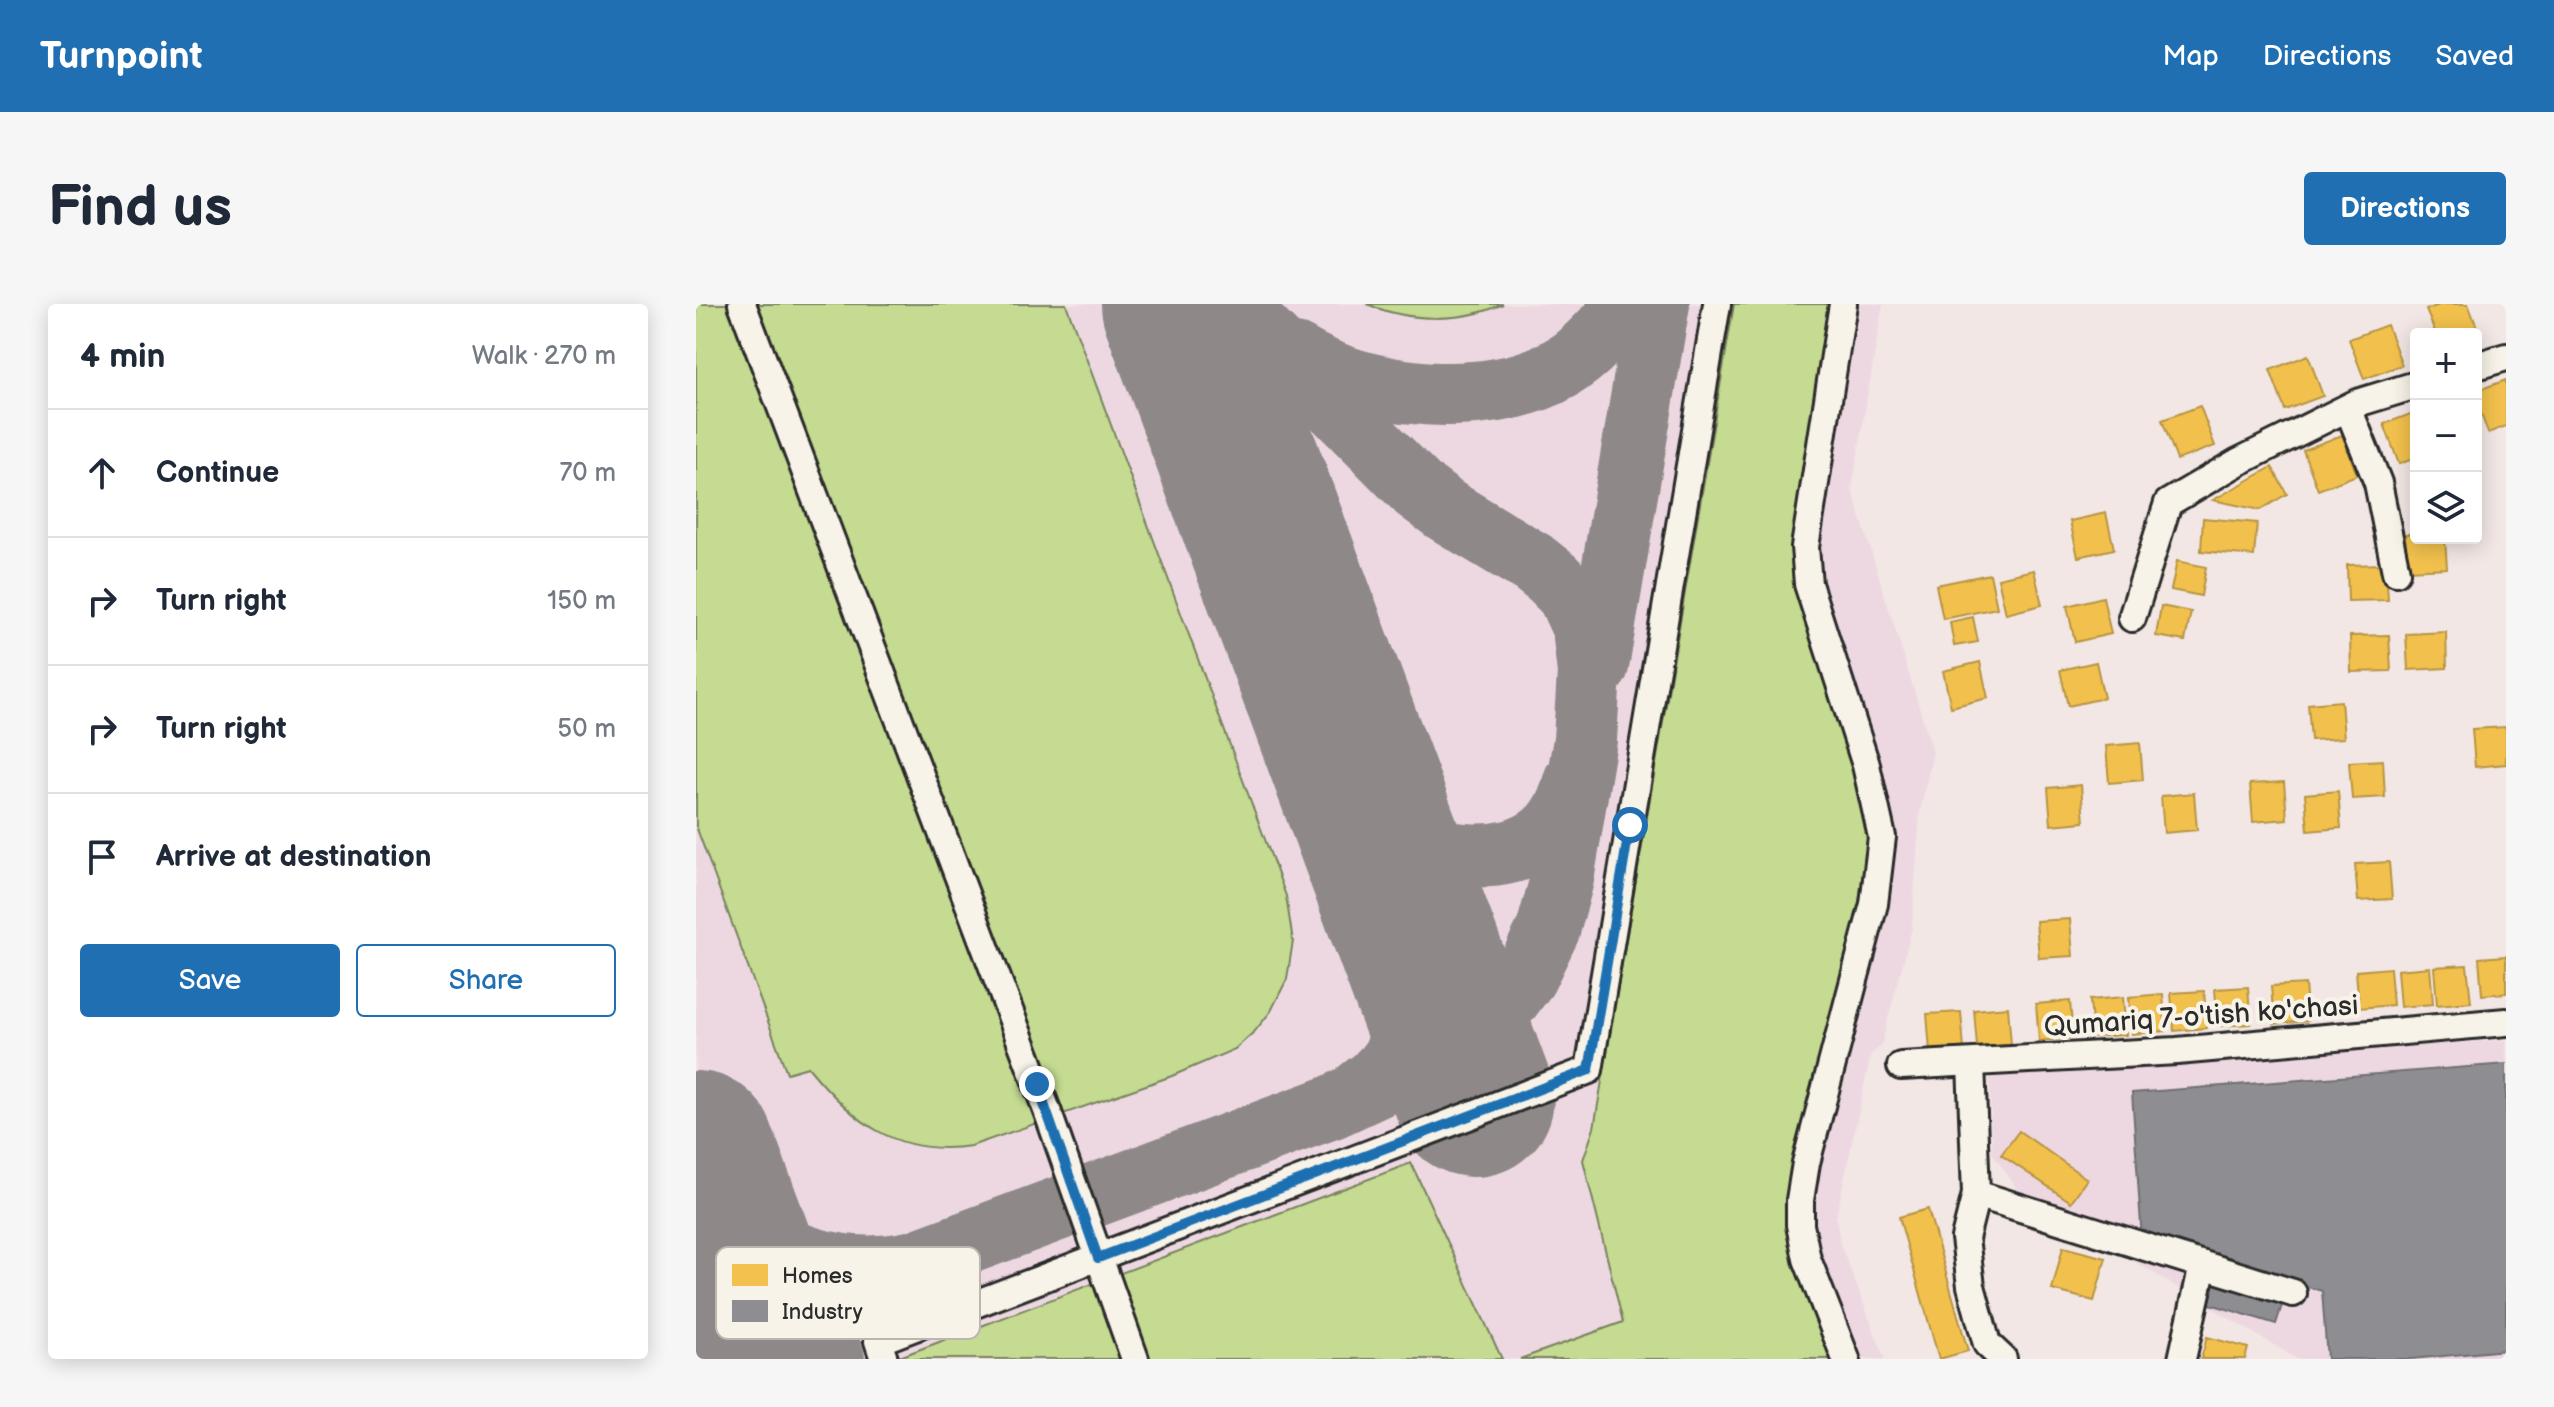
<!DOCTYPE html>
<meta charset="utf-8">
<style>
body{margin:0;font-family:"Balsamiq Sans",sans-serif;background:#f6f6f7;color:#1f2937}
.controls{position:absolute;right:24px;top:24px;display:grid;overflow:hidden;border-radius:8px;box-shadow:0 4px 20px #0003}
.controls button{width:72px;height:72px;display:grid;place-items:center;padding:0;border:0;border-bottom:2px solid #e0e1e3;background:#fff;color:#1f2937;font:40px sans-serif}
.stop{position:absolute;width:24px;height:24px;margin:-18px;border:6px solid #1f6fb2;border-radius:50%;background:#fff}
.stop.end{background:#1f6fb2;border-color:#fff;box-shadow:0 2px 8px #0008}
.list{margin:0;padding:0;list-style:none}
h2{display:flex;justify-content:space-between;align-items:center;height:104px;margin:0;padding:0 32px;font-size:34px}
h2 small{font-size:26px;font-weight:400;color:#747a83}
.list li{display:grid;grid-template-columns:52px 1fr auto;gap:24px;align-items:center;box-sizing:border-box;height:128px;padding:0 32px;border-top:2px solid #e0e1e3}
.list b{display:block;font-size:30px;white-space:nowrap}
.list em{font-size:26px;font-style:normal;color:#747a83}
.actions{display:flex;gap:16px;padding:24px 32px}
.actions a{flex:1;padding:18px 0;border:2px solid #1f6fb2;border-radius:8px;text-align:center;font-size:28px;color:#1f6fb2}
.actions .main{background:#1f6fb2;color:#fff}
.icon{flex:none;width:44px;height:44px;fill:none;stroke:currentColor;stroke-width:2;stroke-linecap:round;stroke-linejoin:round}
.map{position:relative;flex:none;width:1810px;height:1055px;overflow:hidden;border-radius:8px}
header{display:flex;align-items:center;gap:48px;box-sizing:border-box;height:112px;padding:0 40px;background:#1f6fb2;color:#fff}
header strong{font-size:38px}
nav{display:flex;gap:44px;margin-inline-start:auto;font-size:28px}
.intro{display:flex;align-items:center;justify-content:space-between;box-sizing:border-box;height:192px;padding:0 48px}
h1{margin:0;font-size:56px}
.button{padding:20px 36px;border-radius:8px;background:#1f6fb2;color:#fff;font-size:28px;font-weight:700}
main{display:flex;gap:48px;padding:0 48px}
aside{flex:1;background:#fff;border-radius:8px;box-shadow:0 4px 20px #0003}
.map>svg:first-child{display:block}
</style>
<header>
<strong>Turnpoint</strong>
<nav><a>Map</a><a>Directions</a><a>Saved</a></nav>
</header>
<div class="intro"><h1>Find us</h1><a class="button">Directions</a></div>
<main>
<aside>
<h2>4 min<small>Walk · 270 m</small></h2>
<ul class="list">
<li><svg class="icon" aria-label="ahead" viewBox="0 0 24 24"><path d="M12 20V5M6 11l6-6 6 6"/></svg><div><b>Continue</b></div><em>70 m</em></li>
<li><svg class="icon" aria-label="right" viewBox="0 0 24 24"><path d="M7 20v-9h11M14 6l5 5-5 5"/></svg><div><b>Turn right</b></div><em>150 m</em></li>
<li><svg class="icon" aria-label="right" viewBox="0 0 24 24"><path d="M7 20v-9h11M14 6l5 5-5 5"/></svg><div><b>Turn right</b></div><em>50 m</em></li>
<li><svg class="icon" aria-label="arrive" viewBox="0 0 24 24"><path d="M6 21V4h12l-3 4 3 4H6"/></svg><div><b>Arrive at destination</b></div></li>
</ul>
<div class="actions"><a class="main">Save</a><a>Share</a></div>
</aside>
<div class="map">
<svg width="1810" height="1055" viewBox="0 0 1810 1055">
<rect width="100%" height="100%" fill="#f2e7e5"/>
<filter id="ink" filterUnits="userSpaceOnUse"><feTurbulence type="fractalNoise" baseFrequency=".0125" numOctaves="2"/><feDisplacementMap in="SourceGraphic" scale="16" xChannelSelector="R" yChannelSelector="G"/><feConvolveMatrix kernelMatrix="1 2 1 2 8 2 1 2 1" color-interpolation-filters="sRGB"/></filter>
<g filter="url(#ink)">
<g fill="#edd8e2">
<path d="M 0,0 L 1187,0 L 1156,185 L 1237,448 L 1224,508 L 1216,624 L 1185,742 L 1175,750 L 1140,914 L 1144,939 L 1189,1055 L 0,1055 Z"/>
<path d="M 1810,736 L 1810,1055 L 1601,1055 L 1324,889 L 1296,849 L 1293,768 Z"/>
</g>
<g fill="#c4db91" stroke="#78835e" stroke-width="2">
<path d="M 0,0 L 370,0 L 590,592 L 597,637 L 591,675 L 575,707 L 559,727 L 539,745 L 476,772 L 275,842 C 200,853 157,818 112,763 L 91,769 L 0,522 Z"/>
<path d="M 671,0 L 807,0 C 766,19 712,18 671,0 Z"/>
<path d="M 1038,0 L 1139,0 L 1104,223 L 1170,487 L 1175,525 L 1172,560 L 1094,888 L 1141,1055 L 824,1055 L 927,1018 L 887,856 L 898,824 Z"/>
<path d="M 715,859 L 806,1055 L 202,1055 L 201,1054 Z"/>
</g>
<g fill="#f2c14e" stroke="#b69444" stroke-width="2">
<path d="M 1745,0 L 1772,0 L 1784,31 L 1740,30 L 1730,6 Z"/>
<path d="M 1691,21 L 1706,61 L 1668,75 L 1653,35 Z"/>
<path d="M 1612,51 L 1627,92 L 1589,106 L 1574,66 Z"/>
<path d="M 1810,76 L 1810,122 L 1792,129 L 1780,96 L 1780,87 Z"/>
<path d="M 1504,102 L 1519,142 L 1481,156 L 1466,116 Z"/>
<path d="M 1720,108 L 1720,154 L 1703,160 L 1688,120 Z"/>
<path d="M 1646,131 L 1661,171 L 1622,186 L 1607,146 Z"/>
<path d="M 1576,163 L 1591,190 L 1564,206 L 1517,196 Z"/>
<path d="M 1410,209 L 1418,245 L 1382,253 L 1374,217 Z"/>
<path d="M 1507,214 L 1561,219 L 1558,252 L 1505,247 Z"/>
<path d="M 1709,230 L 1720,230 L 1720,234 L 1749,234 L 1751,264 L 1711,266 Z"/>
<path d="M 1481,257 L 1510,263 L 1505,292 L 1475,286 Z"/>
<path d="M 1690,260 L 1692,296 L 1652,297 L 1651,261 Z"/>
<path d="M 1338,266 L 1346,301 L 1310,310 L 1302,274 Z"/>
<path d="M 1294,270 L 1301,304 L 1247,315 L 1240,281 Z"/>
<path d="M 1407,293 L 1415,330 L 1379,338 L 1371,302 Z"/>
<path d="M 1465,302 L 1495,308 L 1489,337 L 1460,332 Z"/>
<path d="M 1277,313 L 1282,338 L 1258,342 L 1254,318 Z"/>
<path d="M 1750,328 L 1751,364 L 1712,366 L 1710,330 Z"/>
<path d="M 1693,331 L 1695,367 L 1655,368 L 1654,332 Z"/>
<path d="M 1284,358 L 1292,394 L 1255,403 L 1247,367 Z"/>
<path d="M 1400,358 L 1408,394 L 1372,402 L 1364,366 Z"/>
<path d="M 1645,397 L 1648,434 L 1615,436 L 1612,400 Z"/>
<path d="M 1810,423 L 1810,460 L 1779,463 L 1776,425 Z"/>
<path d="M 1444,439 L 1447,476 L 1413,479 L 1410,442 Z"/>
<path d="M 1687,456 L 1689,493 L 1656,495 L 1653,458 Z"/>
<path d="M 1588,478 L 1591,515 L 1557,518 L 1554,480 Z"/>
<path d="M 1385,481 L 1388,518 L 1355,521 L 1352,484 Z"/>
<path d="M 1642,487 L 1645,524 L 1612,527 L 1609,490 Z"/>
<path d="M 1498,489 L 1501,526 L 1468,529 L 1465,492 Z"/>
<path d="M 1693,558 L 1696,595 L 1662,597 L 1659,560 Z"/>
<path d="M 1374,615 L 1377,652 L 1343,654 L 1340,617 Z"/>
<path d="M 1810,652 L 1810,689 L 1786,691 L 1783,654 Z"/>
<path d="M 1771,661 L 1775,698 L 1741,701 L 1738,663 Z"/>
<path d="M 1734,663 L 1737,700 L 1704,703 L 1701,666 Z"/>
<path d="M 1694,664 L 1697,701 L 1663,704 L 1660,667 Z"/>
<path d="M 1609,680 L 1612,717 L 1578,720 L 1575,682 Z"/>
<path d="M 1552,683 L 1555,720 L 1522,722 L 1519,685 Z"/>
<path d="M 1508,687 L 1511,724 L 1478,727 L 1475,689 Z"/>
<path d="M 1467,690 L 1470,727 L 1436,730 L 1433,693 Z"/>
<path d="M 1427,693 L 1430,731 L 1397,733 L 1394,696 Z"/>
<path d="M 1374,697 L 1377,734 L 1343,737 L 1340,700 Z"/>
<path d="M 1312,703 L 1315,741 L 1281,743 L 1278,706 Z"/>
<path d="M 1265,708 L 1268,745 L 1234,748 L 1231,710 Z"/>
<path d="M 1323,827 L 1391,875 L 1375,898 L 1305,851 Z"/>
<path d="M 1232,905 L 1272,1047 L 1243,1055 L 1203,913 Z"/>
<path d="M 1367,943 L 1410,954 L 1398,997 L 1356,986 Z"/>
<path d="M 1511,1033 L 1552,1044 L 1549,1055 L 1505,1055 Z"/>
</g>
<g fill="#8d8d92" stroke="#707073" stroke-width="2">
<path d="M 1810,760 L 1810,1046 L 1716,1055 L 1631,1055 L 1626,987 L 1446,936 L 1436,789 Z"/>
<path d="M 1516,973 L 1588,995 L 1580,1020 L 1508,998 Z"/>
</g>
<g fill="none" stroke-linecap="round" stroke-linejoin="round">
<g stroke="#8e8988" stroke-width="64">
<path d="M 599,51 C 668,94 793,106 865,64 C 891,49 913,23 931,0"/>
<path d="M 901,362 L 962,0"/>
<path d="M 655,461 C 665,484 675,507 694,523 C 733,555 810,564 850,530 C 866,516 874,497 879,477"/>
<path d="M 665,786 C 701,762 725,713 723,670 C 722,649 716,629 710,608"/>
<path d="M 1,850 C 10,866 19,883 30,897 C 75,954 150,974 219,958 L 636,803 L 760,745 L 800,712 L 829,673 L 852,626 L 866,575 L 889,436 L 893,368 L 888,325 L 872,290 L 856,274 L 837,259 L 749,206 L 722,186 L 538,0"/>
<path d="M 0,965 C 34,934 59,942 100,951"/>
<path d="M 137,1055 C 133,1043 125,1032 122,1020 C 111,978 161,970 191,964"/>
</g>
<g stroke="#8e8988" stroke-width="160">
<path d="M 485,0 L 778,793"/>
<path d="M 0,847 L 77,1055"/>
</g>
<g stroke="#2b2b2b" stroke-width="32">
<g id="minor">
<path d="M 46,0 L 352,809 L 439,1055"/>
<path d="M 1147,0 L 1109,243 L 1112,280 L 1170,461 L 1186,533 L 1178,600 L 1110,859 L 1104,896 L 1104,921 L 1111,955 L 1150,1055"/>
<path d="M 1780,62 L 1810,53"/>
<path d="M 1652,104 L 1682,179 L 1700,268"/>
<path d="M 1436,314 L 1472,199 L 1542,158 L 1661,99 L 1720,81"/>
<path d="M 1275,759 L 1280,890 L 1597,989"/>
<path d="M 1205,762 L 1481,747 L 1810,718"/>
<path d="M 1280,890 L 1269,934 L 1275,982 L 1291,1040 L 1307,1055"/>
<path d="M 188,1055 L 182,1037 L 893,766 L 1021,0"/>
<path d="M 1486,1055 L 1507,961"/>
</g>
</g>
<use href="#minor" stroke="#f7f3e8" stroke-width="26"/>
</g>
</g>
<g fill="none" stroke-linecap="round" stroke-linejoin="round" filter="url(#ink)">
<path stroke="#1f6fb2" stroke-width="10" d="M 341,780 L 402,954 L 893,766 L 934,521"/>
</g>
<g text-anchor="middle" stroke-width="8" stroke-linejoin="round" paint-order="stroke">
<g font-size="28" fill="#2b2b2b" stroke="#f7f3e8">
<text transform="translate(1505 711) rotate(-4)" y="10">Qumariq 7-o'tish ko'chasi</text>
</g>
</g>
<rect x="20" y="943" width="264" height="92" rx="12" fill="#f7f3e8" stroke="#bab7af" stroke-width="2"/>
<rect x="36" y="960" width="36" height="22" fill="#f2c14e"/>
<rect x="36" y="996" width="36" height="22" fill="#8d8d92"/>
<g font-size="22" fill="#2b2b2b">
<text x="86" y="979">Homes</text>
<text x="86" y="1015">Industry</text>
</g>
</svg>
<div class="controls">
<button>+</button>
<button>−</button>
<button><svg class="icon" aria-label="layers" viewBox="0 0 24 24"><path d="M12 4l9 5-9 5-9-5zM3 14l9 5 9-5"/></svg></button>
</div>
<div class="stop" style="left:934px;top:521px"></div>
<div class="stop end" style="left:341px;top:780px"></div>
</div>
</main>
